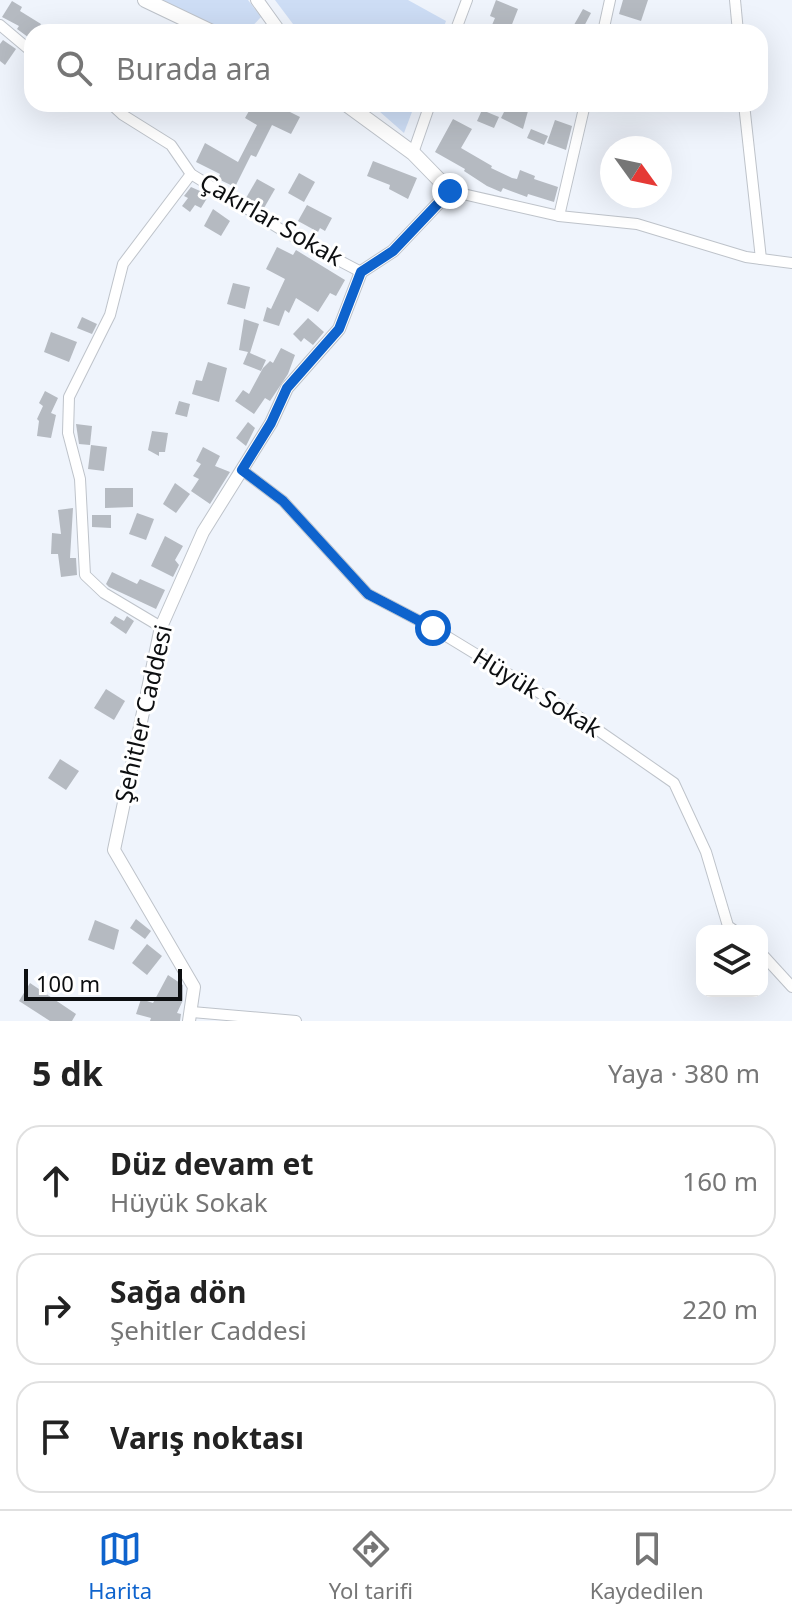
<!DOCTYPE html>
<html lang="tr">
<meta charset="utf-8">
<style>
body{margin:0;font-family:"Noto Sans",sans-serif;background:#f6f6f6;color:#222}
.controls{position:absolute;right:24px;bottom:24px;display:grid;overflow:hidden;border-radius:16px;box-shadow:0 8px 32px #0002}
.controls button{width:72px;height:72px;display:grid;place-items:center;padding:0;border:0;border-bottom:2px solid #e0e0e0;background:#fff;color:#222;font:40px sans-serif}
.compass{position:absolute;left:600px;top:136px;width:72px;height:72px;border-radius:50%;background:#fff;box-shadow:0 8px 32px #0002;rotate:123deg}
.scale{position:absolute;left:24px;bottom:20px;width:158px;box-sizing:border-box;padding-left:8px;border:4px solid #0d0f11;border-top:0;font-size:22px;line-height:28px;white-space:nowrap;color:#0d0f11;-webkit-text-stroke:6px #fff;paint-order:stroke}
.stop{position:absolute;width:24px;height:24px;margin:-18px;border:6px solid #0e63cd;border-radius:50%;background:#fff}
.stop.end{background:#0e63cd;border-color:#fff;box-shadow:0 2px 8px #0008}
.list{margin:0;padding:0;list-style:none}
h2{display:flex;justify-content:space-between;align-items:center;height:104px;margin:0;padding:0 32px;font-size:34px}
h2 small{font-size:26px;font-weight:400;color:#767676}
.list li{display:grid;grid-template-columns:52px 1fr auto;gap:24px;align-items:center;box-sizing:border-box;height:112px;margin:0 16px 16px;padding:0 16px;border:2px solid #e0e0e0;border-radius:24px}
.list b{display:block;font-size:30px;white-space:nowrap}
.list p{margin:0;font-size:26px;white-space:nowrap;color:#767676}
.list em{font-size:26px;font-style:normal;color:#767676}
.icon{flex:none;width:44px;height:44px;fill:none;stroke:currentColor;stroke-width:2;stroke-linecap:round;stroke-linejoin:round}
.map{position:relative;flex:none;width:792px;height:1021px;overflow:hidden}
.search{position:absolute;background:#fff;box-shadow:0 8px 32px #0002;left:24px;right:24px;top:24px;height:88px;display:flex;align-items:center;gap:20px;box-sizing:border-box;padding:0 28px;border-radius:24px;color:#767676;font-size:30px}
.sheet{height:488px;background:#fff}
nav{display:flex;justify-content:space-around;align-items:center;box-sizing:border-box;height:112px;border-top:2px solid #e0e0e0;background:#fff;font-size:22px;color:#767676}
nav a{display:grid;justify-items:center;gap:4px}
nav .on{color:#0e63cd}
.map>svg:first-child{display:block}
</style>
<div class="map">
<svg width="792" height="1021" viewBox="0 0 792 1021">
<rect width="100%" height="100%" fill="#eff4fc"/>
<g fill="#cdddf5">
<path d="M 159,0 L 248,0 L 261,17 L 247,32 L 226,32 Z"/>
<path d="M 275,0 L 408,0 L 446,21 L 442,32 L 299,32 Z"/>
<path d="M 371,104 L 415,104 L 404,133 Z"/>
</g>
<g fill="#b5bac1">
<path d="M 496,0 L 518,9 L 509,32 L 489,32 L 495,18 L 490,16 Z"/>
<path d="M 623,0 L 648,0 L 641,21 L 619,14 Z"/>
<path d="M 12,1 L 22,7 L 20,11 L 41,24 L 37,32 L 32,32 L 32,40 L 17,29 L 19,26 L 2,17 Z"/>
<path d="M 583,9 L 591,13 L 581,32 L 570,32 Z"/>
<path d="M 3,40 L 16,49 L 5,65 L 0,61 L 0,44 Z"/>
<path d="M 253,104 L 274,104 L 300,117 L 291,134 L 272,125 L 256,157 L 251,155 L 235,187 L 218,179 L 220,174 L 196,162 L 205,143 L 238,162 L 257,125 L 245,118 Z"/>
<path d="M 508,104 L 528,111 L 523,129 L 501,118 Z"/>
<path d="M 482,110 L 499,117 L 494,128 L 477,121 Z"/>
<path d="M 453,119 L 472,129 L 461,148 L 492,166 L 491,168 L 512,178 L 517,179 L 520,170 L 535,176 L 534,179 L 558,187 L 554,202 L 528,194 L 527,197 L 503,188 L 501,192 L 487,186 L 464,171 L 465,169 L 435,152 Z"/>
<path d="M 555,120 L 572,126 L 566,150 L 547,143 Z"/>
<path d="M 531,129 L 548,136 L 544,145 L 527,138 Z"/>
<path d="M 373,161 L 417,178 L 408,199 L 389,189 L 390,185 L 367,176 Z"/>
<path d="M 299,173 L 315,182 L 304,202 L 288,193 Z"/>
<path d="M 257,179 L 275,189 L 264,208 L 246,198 Z"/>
<path d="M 191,187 L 209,195 L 201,208 L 195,205 L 190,212 L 182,206 L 188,198 L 184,196 Z"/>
<path d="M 307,205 L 332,218 L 325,231 L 320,228 L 318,232 L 298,221 Z"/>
<path d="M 213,209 L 230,221 L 221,236 L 204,226 Z"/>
<path d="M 277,247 L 293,255 L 296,250 L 345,280 L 336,296 L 330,293 L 318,312 L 296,298 L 289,313 L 285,310 L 279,326 L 263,321 L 267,307 L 271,309 L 285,279 L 266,269 Z"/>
<path d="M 233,283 L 250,287 L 245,309 L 227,304 Z"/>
<path d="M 82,317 L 97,324 L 92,334 L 77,328 Z"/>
<path d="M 308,318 L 324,332 L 313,345 L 304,338 L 301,342 L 293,334 Z"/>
<path d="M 244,319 L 259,324 L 250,353 L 266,360 L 261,371 L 243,364 L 248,352 L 239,350 Z"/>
<path d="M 51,332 L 77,342 L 69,362 L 44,352 Z"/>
<path d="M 281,348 L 295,355 L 288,374 L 270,401 L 265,398 L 254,414 L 235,401 L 243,390 L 249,394 L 263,368 L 270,361 L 273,363 Z"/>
<path d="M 208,362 L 227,368 L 219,402 L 192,394 L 196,380 L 202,381 Z"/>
<path d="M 45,391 L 58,398 L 51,413 L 56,415 L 51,438 L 37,436 L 39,421 L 37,419 L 43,406 L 39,403 Z"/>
<path d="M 179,401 L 190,404 L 187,417 L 175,414 Z"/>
<path d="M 248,422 L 255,428 L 246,446 L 236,438 Z"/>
<path d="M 76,424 L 92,426 L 90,445 L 79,444 Z"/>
<path d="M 152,431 L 168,433 L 165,452 L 159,452 L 159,456 L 148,450 Z"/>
<path d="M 91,445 L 107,447 L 104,471 L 88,469 Z"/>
<path d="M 203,447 L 220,456 L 215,466 L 230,472 L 210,504 L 191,491 L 199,479 L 193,476 L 201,464 L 196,461 Z"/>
<path d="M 175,483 L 190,494 L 176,513 L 163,504 Z"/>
<path d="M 105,488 L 133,488 L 133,507 L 105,508 Z"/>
<path d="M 73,508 L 70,558 L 76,558 L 77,575 L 61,577 L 58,554 L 51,554 L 52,533 L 61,534 L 58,510 Z"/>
<path d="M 137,513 L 154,519 L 146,540 L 129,534 Z"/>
<path d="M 92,515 L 111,515 L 111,528 L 92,527 Z"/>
<path d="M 165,536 L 183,546 L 175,560 L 179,565 L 173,577 L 151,566 Z"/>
<path d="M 112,572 L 137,584 L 140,579 L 165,590 L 156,609 L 109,587 L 106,584 Z"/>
<path d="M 115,616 L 124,621 L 127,616 L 134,621 L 126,634 L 110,623 Z"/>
<path d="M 106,689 L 125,701 L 114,720 L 94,708 Z"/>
<path d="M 60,759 L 79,771 L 66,790 L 48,778 Z"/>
<path d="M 136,919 L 151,931 L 145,939 L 130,928 Z"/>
<path d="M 95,920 L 119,930 L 114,950 L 88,940 Z"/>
<path d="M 147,944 L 162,956 L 147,975 L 132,963 Z"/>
<path d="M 168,975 L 183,985 L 183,1000 L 177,1013 L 181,1014 L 180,1021 L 150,1021 L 151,1018 L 136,1014 L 141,999 L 153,1003 Z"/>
<path d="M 30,983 L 76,1014 L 72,1021 L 50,1021 L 19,1001 Z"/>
</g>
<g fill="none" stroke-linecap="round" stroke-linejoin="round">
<g stroke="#bec3ca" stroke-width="12">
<g id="minor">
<path d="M 735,0 L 738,32"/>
<path d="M 0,25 L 32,52"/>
<path d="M 455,32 L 467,0"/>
<path d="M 603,32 L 610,0"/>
<path d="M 111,104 L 123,115 L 171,145 L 191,174 L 285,232 L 361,272"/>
<path d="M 744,104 L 761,259"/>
<path d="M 413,153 L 430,104"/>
<path d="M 450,191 L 559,216 L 637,224 L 746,257 L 792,263"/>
<path d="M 559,216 L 585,104"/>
<path d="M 242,470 L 283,501 L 368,594 L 433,628 L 579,717 L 674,783 L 706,852 L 728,926 L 735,931"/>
<path d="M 161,627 L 104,593 L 85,575 L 80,479 L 68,433 L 69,397 L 110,315 L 123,264 L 191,174"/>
<path d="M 762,954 L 792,987"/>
<path d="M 192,1012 L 296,1021"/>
</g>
</g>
<g stroke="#bec3ca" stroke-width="14">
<g id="tertiary">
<path d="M 257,0 L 280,32"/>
<path d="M 189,1021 L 194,987 L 114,850 L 161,627 L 203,532 L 271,423 L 287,388 L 339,329 L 361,272 L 393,251 L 450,191"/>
</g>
</g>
<g stroke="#bec3ca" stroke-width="16">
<g id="secondary">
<path d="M 145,0 L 212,32"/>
<path d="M 346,104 L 413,153 L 450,191"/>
</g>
</g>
<use href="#minor" stroke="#fff" stroke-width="10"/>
<use href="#tertiary" stroke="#fff" stroke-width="12"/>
<use href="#secondary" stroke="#fff" stroke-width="14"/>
</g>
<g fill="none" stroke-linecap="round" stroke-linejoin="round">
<path stroke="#0e63cd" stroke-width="10" d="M 433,628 L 368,594 L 283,501 L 242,470 L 271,423 L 287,388 L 339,329 L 361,272 L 393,251 L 450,191"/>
</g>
<g text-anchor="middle" stroke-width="6" stroke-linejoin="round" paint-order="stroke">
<g font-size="24" fill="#0d0f11" stroke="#fff">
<text transform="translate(271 220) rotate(30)" y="8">Çakırlar Sokak</text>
<text transform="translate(537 693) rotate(32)" y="8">Hüyük Sokak</text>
<text transform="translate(144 714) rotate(-77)" y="8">Şehitler Caddesi</text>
</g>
</g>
</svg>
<div class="controls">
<button><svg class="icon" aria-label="layers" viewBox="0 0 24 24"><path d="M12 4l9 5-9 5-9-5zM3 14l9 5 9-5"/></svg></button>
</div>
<svg class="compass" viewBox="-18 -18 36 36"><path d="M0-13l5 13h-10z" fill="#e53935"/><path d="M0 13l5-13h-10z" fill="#767676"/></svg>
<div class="scale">100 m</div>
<div class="stop" style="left:433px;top:628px"></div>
<div class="stop end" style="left:450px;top:191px"></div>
<div class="search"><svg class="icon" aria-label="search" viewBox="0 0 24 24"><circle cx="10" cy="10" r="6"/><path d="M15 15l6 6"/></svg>Burada ara</div>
</div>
<section class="sheet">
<h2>5 dk<small>Yaya · 380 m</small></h2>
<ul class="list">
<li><svg class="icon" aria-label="ahead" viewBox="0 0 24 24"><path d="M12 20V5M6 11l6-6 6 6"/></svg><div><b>Düz devam et</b><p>Hüyük Sokak</p></div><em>160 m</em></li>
<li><svg class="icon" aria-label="right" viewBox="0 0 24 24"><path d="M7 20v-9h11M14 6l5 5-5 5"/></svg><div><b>Sağa dön</b><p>Şehitler Caddesi</p></div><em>220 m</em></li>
<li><svg class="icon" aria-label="arrive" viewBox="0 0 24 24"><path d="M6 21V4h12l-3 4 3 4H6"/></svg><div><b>Varış noktası</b></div></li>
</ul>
</section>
<nav>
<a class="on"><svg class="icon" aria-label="map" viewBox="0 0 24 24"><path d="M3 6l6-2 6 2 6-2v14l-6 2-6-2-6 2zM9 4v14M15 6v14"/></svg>Harita</a>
<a><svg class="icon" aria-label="directions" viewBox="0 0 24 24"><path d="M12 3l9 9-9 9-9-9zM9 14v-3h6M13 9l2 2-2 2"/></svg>Yol tarifi</a>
<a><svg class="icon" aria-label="saved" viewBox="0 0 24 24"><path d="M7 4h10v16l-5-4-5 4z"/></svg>Kaydedilen</a>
</nav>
